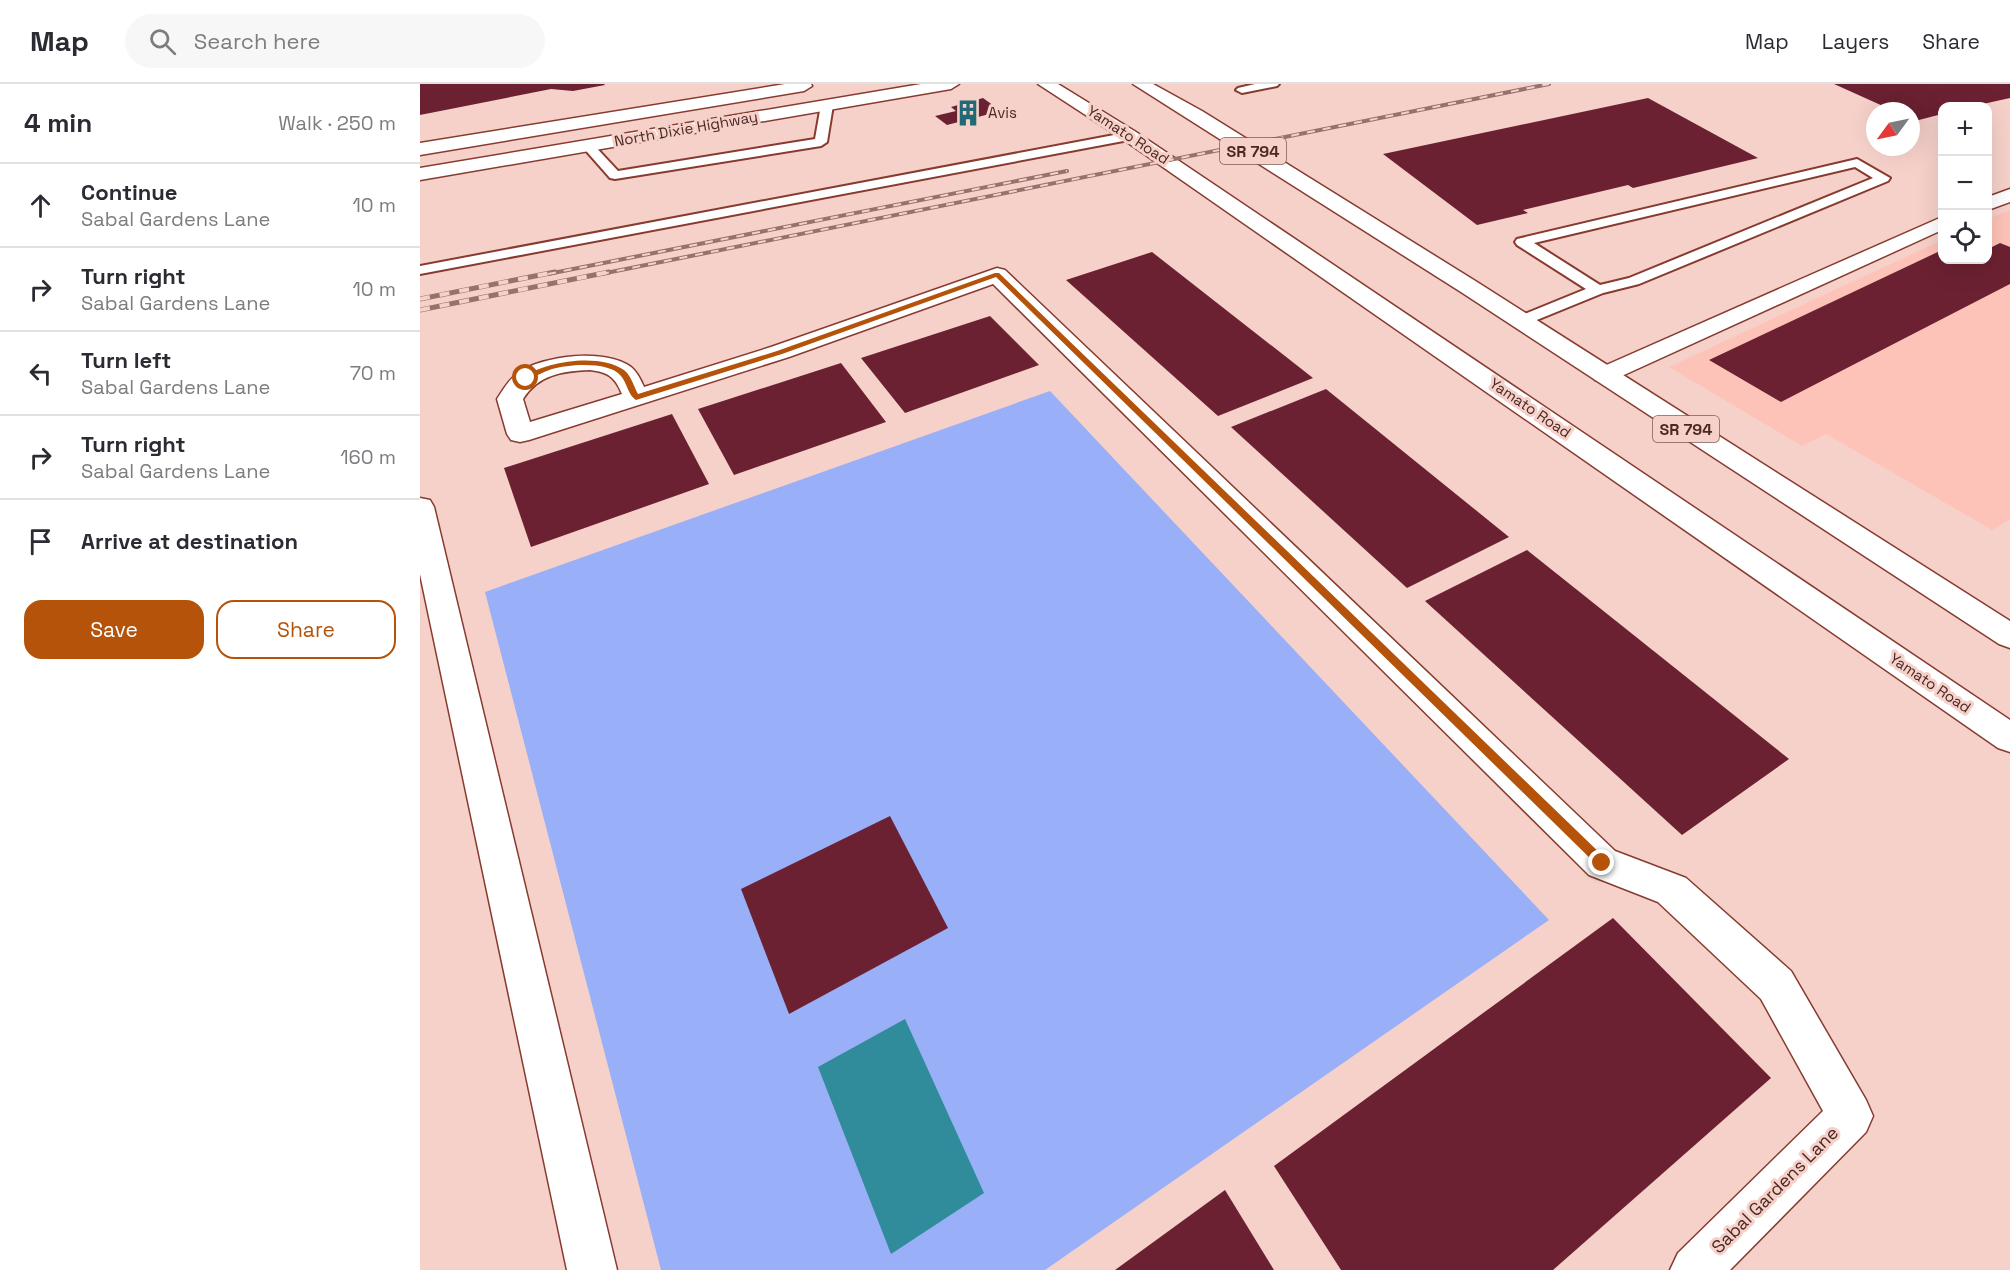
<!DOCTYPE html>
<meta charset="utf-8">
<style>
body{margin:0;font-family:"Space Grotesk",sans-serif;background:#f7f7f7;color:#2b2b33}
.controls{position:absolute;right:18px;top:18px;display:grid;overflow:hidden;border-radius:12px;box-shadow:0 6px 24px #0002}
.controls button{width:54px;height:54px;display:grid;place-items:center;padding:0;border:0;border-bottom:2px solid #e1e1e2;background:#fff;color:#2b2b33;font:30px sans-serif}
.compass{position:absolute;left:1446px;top:18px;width:54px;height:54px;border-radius:50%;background:#fff;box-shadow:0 6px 24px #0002;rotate:237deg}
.stop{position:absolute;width:18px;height:18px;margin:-14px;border:4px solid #b45309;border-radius:50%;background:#fff}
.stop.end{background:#b45309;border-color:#fff;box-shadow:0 2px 6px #0008}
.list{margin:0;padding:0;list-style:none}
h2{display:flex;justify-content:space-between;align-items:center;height:78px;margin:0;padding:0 24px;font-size:26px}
h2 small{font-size:20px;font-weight:400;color:#7c7c81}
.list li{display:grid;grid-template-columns:39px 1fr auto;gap:18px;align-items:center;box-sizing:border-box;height:84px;padding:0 24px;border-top:2px solid #e1e1e2}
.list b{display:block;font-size:22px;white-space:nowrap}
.list p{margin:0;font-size:20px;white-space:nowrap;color:#7c7c81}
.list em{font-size:20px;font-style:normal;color:#7c7c81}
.actions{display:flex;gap:12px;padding:18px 24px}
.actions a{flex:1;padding:14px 0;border:2px solid #b45309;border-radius:18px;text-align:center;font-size:21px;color:#b45309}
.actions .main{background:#b45309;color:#fff}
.icon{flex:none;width:33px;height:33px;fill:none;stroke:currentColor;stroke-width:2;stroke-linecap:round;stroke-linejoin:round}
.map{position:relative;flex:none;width:1590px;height:1186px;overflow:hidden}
header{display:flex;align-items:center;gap:36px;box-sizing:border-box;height:84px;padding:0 30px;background:#fff;border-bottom:2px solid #e1e1e2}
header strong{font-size:28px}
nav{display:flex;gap:33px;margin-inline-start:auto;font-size:21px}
.search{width:420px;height:54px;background:#f7f7f7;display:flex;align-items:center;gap:15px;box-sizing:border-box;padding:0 21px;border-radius:33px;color:#7c7c81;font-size:22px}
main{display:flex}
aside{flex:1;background:#fff}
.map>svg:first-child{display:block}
</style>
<header>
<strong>Map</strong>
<div class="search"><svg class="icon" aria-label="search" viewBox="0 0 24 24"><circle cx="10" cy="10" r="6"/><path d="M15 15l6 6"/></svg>Search here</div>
<nav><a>Map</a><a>Layers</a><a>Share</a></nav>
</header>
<main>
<aside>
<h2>4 min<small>Walk · 250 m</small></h2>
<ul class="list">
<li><svg class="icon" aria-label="ahead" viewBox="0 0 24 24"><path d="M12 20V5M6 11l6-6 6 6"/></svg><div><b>Continue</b><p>Sabal Gardens Lane</p></div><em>10 m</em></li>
<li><svg class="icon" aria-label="right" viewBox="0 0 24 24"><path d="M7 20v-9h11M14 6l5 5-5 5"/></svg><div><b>Turn right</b><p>Sabal Gardens Lane</p></div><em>10 m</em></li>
<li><svg class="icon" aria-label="left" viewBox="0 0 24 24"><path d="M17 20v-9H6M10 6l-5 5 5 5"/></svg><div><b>Turn left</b><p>Sabal Gardens Lane</p></div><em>70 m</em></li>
<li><svg class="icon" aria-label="right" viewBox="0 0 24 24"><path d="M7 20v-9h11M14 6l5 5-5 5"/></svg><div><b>Turn right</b><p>Sabal Gardens Lane</p></div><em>160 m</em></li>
<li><svg class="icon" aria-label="arrive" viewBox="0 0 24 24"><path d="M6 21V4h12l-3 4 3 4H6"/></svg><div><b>Arrive at destination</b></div></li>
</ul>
<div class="actions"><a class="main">Save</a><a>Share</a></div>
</aside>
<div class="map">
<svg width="1590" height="1186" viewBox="0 0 1590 1186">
<rect width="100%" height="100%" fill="#f6d1ca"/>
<path fill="#fec3b8" d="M 1590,126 L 1590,435 L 1572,446 L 1406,350 L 1382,362 L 1249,283 L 1522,156 L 1522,176 L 1568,176 L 1568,135 Z"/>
<path fill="#99aff8" d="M 630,307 L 1129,836 L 625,1186 L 241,1186 L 65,508 Z"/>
<path fill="#308b9b" d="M 485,935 L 564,1109 L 471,1170 L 398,983 Z"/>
<g fill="#6c2132">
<path d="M 0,0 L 184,0 L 185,1 L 153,7 L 131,5 L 0,31 Z"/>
<path d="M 1414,0 L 1590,0 L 1590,14 L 1554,22 L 1522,22 L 1522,30 L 1495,37 L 1491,35 L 1491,27 L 1474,27 Z"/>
<path d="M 563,14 L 581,27 L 527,41 L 515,32 L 536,27 L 531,23 Z"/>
<path d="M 1228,14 L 1338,74 L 1213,104 L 1208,101 L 1103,126 L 1108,129 L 1057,141 L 963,70 Z"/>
<path d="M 1580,159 L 1590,163 L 1590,200 L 1361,318 L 1289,276 L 1522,166 L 1522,176 L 1568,176 L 1568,165 Z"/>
<path d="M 732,168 L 893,294 L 798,332 L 646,196 Z"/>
<path d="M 570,232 L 619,281 L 485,329 L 441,274 Z"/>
<path d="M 421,279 L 466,338 L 314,391 L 278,325 Z"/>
<path d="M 906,305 L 1089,453 L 987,504 L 811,343 Z"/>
<path d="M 252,330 L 289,400 L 111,463 L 84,384 Z"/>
<path d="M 1107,466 L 1369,675 L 1262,751 L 1005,517 Z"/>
<path d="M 470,732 L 528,844 L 369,930 L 321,805 Z"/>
<path d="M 1193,834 L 1351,994 L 1133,1186 L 921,1186 L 854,1082 Z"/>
<path d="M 805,1106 L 854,1186 L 695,1186 Z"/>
</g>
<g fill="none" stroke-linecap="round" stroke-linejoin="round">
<g stroke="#873b2f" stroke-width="4">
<g id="service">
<path d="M 835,0 L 859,0 L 857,2 L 822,9 L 816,6 L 818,4 Z"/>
<path d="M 407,17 L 413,21 L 407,58 L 401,62 L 195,95 L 190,94 L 161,61 L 163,58 L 171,58 L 198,87 L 395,55 L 401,21 Z"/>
<path d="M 710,48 L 716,52 L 714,55 L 0,190 L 0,182 Z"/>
<path d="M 1437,75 L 1470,94 L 1468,97 L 1219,200 L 1183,209 L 1107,240 L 1101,242 L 1093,237 L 1095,234 L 1166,205 L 1097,161 L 1095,158 L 1097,155 ZM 1435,83 L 1453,94 L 1209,194 L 1180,201 L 1114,159 Z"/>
</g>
</g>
<g stroke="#873b2f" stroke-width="3">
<g id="minor">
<path d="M 1590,105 L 1590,118 L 1568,126 L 1568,113 Z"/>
<path d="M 1522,133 L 1522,146 L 1193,296 L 1184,298 L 1175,296 L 1172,291 L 1175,286 Z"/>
<path d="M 577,184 L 585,186 L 1195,767 L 1266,794 L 1371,887 L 1446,1016 L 1453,1032 L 1446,1048 L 1310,1186 L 1250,1186 L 1258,1169 L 1403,1027 L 1341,915 L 1238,818 L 1169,791 L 573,200 L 369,273 L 109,356 L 100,358 L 91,356 L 87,350 L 77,315 C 83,306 89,295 98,289 C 123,271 186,264 211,283 C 217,288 221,296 224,303 L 351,263 ZM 170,286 C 188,288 195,293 202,310 L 110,338 L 103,315 C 118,291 142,287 170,286 Z"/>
<path d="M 0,414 L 10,416 L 14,423 L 197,1186 L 147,1186 L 0,490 Z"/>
</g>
</g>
<g stroke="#873b2f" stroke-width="3">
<g id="tertiary">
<path d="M 365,0 L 391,0 L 392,2 L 384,7 L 0,71 L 0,59 Z"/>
<path d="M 501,0 L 539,0 L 531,5 L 0,96 L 0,84 Z"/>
</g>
</g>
<g stroke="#873b2f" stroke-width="3">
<g id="primary">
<path d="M 618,0 L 638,0 L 716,48 L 1590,636 L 1590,668 L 1578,664 L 704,56 Z"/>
<path d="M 713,0 L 733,0 L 782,27 L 1057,198 L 1590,537 L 1590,564 L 1579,560 L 1041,208 Z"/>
</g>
</g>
<use href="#service" fill="#fff" fill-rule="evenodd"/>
<use href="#minor" fill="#fff" fill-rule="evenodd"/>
<use href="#tertiary" fill="#fff" fill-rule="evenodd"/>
<use href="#primary" fill="#fff" fill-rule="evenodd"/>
<g stroke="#96726c" stroke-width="4">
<g id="rail-far1">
<path d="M 128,190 L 647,87"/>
<path d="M 181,190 L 1129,0"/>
</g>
</g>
<g stroke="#96726c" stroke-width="5">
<g id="rail">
<path d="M 0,215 L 135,188"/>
<path d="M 0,226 L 189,188"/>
</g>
</g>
<use href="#rail-far1" stroke="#f6d1ca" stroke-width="2" stroke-dasharray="8" stroke-linecap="butt"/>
<use href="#rail" stroke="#f6d1ca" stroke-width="4" stroke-dasharray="10" stroke-linecap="butt"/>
</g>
<path fill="#b45309" d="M 575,189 L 579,189 L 1186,775 L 1186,782 L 1178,782 L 576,193 L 362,270 L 216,316 C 208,311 207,299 201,292 C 190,277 149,280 132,285 C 123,288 115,293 106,296 L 102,294 C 126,277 179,269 204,286 C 211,291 214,303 218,310 L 357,267 Z"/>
<defs>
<g id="building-bare" transform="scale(2.07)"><path d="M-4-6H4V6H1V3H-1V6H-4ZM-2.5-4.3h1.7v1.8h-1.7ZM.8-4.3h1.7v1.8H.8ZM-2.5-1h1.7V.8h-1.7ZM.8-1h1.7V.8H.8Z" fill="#206975" stroke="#f6d1ca" stroke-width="2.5" paint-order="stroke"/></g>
</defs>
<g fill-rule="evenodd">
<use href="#building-bare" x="548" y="29"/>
</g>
<g text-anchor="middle" stroke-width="6" stroke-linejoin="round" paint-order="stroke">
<g font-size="15" fill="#4b2822" stroke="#f6d1ca" text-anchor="start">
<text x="568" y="34">Avis</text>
</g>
<g font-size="15" fill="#4b2822" stroke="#f6d1ca">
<text transform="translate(266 45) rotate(-10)" y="5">North Dixie Highway</text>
<text transform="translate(708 51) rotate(33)" y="5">Yamato Road</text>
<text transform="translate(1110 324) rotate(34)" y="5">Yamato Road</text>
<text transform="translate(1510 599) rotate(34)" y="5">Yamato Road</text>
</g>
<g fill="#f6d1ca" stroke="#7e5b54" stroke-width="1.5">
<rect x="800" y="54" width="66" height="26" rx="4.5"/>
<rect x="1233" y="332" width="66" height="26" rx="4.5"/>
</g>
<g font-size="16" font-weight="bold" fill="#4b2822">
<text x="833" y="73">SR 794</text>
<text x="1266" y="351">SR 794</text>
</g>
<g font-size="18" fill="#4b2822" stroke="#f6d1ca">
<text transform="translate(1355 1106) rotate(-45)" y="6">Sabal Gardens Lane</text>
</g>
</g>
</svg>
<div class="controls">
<button>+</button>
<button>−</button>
<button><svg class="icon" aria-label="locate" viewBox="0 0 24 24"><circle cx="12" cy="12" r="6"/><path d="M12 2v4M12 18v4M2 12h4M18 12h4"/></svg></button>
</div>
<svg class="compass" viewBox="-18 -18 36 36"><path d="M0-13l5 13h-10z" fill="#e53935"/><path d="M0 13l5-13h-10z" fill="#7c7c81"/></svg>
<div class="stop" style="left:106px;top:294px"></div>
<div class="stop end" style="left:1182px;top:779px"></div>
</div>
</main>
